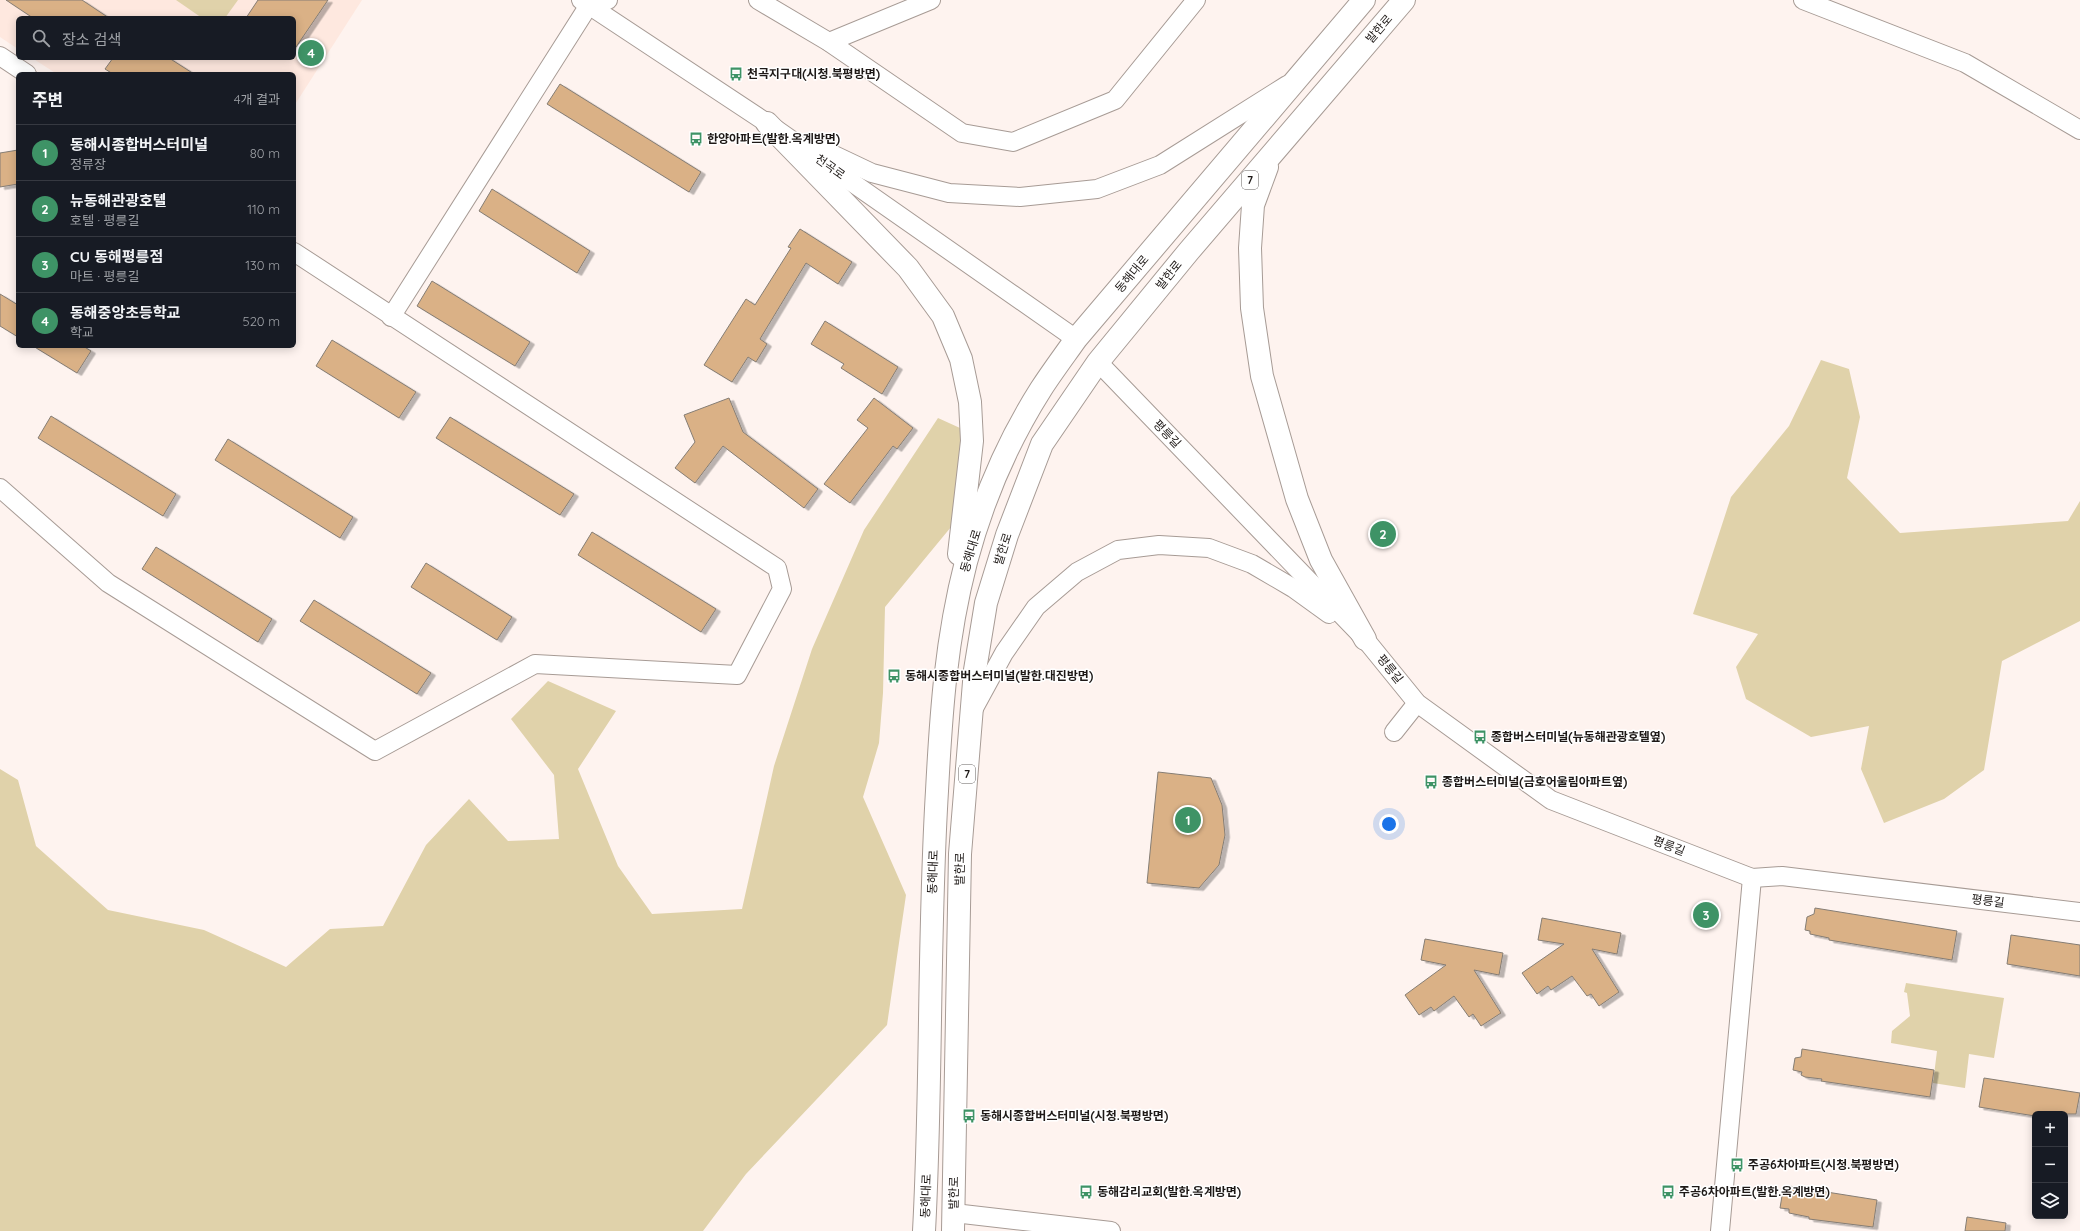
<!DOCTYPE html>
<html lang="ko">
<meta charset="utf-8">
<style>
body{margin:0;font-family:Quicksand,"Noto Sans KR",sans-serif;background:#20242c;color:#f1f3f6}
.controls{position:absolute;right:12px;bottom:12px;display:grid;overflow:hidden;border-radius:6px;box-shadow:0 2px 10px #0003}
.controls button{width:36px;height:36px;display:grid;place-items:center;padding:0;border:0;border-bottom:1px solid #363941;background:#171b24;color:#f1f3f6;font:20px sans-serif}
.you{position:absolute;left:1389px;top:824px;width:14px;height:14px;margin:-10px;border:3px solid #fff;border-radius:50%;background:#1a73e8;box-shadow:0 0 0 6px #1a73e833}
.badge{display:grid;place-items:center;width:26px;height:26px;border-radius:50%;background:#3e9366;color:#fff;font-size:13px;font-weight:700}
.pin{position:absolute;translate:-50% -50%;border:2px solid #fff;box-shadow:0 1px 4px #0006}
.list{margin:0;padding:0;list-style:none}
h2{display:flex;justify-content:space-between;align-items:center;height:52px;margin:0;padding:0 16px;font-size:17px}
h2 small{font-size:13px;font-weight:400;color:#9ea1a6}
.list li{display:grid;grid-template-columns:26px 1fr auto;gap:12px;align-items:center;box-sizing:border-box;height:56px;padding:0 16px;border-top:1px solid #363941}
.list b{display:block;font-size:15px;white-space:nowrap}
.list p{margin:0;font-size:13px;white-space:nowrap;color:#9ea1a6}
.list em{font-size:13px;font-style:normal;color:#9ea1a6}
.icon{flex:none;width:22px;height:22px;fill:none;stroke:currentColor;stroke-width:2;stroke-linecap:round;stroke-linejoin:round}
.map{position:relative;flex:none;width:2080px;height:1231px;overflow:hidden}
.search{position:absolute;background:#171b24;box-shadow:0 2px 10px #0003;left:16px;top:16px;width:280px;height:44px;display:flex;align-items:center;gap:10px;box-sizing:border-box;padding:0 14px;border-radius:6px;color:#9ea1a6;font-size:15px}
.panel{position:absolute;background:#171b24;box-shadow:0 2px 10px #0003;left:16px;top:72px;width:280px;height:276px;border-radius:6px}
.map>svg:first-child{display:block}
</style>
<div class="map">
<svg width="2080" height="1231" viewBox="0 0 2080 1231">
<defs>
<filter id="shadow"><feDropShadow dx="4.5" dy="2.5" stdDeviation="0" flood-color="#0004"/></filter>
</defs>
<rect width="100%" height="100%" fill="#fef3ef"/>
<path fill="#fee8df" d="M 0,0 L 362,0 L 294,106 L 294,74 L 57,74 L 32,58 L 294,58 L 294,18 L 18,18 L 18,49 L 0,37 Z"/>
<g fill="#e0d2aa">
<path d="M 176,0 L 238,0 L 225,18 L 202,18 Z"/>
<path d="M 1821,360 L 1849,369 L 1860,417 L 1847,478 L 1900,533 L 2068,521 L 2080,501 L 2080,621 L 2002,661 L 1984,770 L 1944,799 L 1884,823 L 1861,769 L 1869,726 L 1811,737 L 1746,699 L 1736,667 L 1758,634 L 1693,614 L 1731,497 L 1789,426 Z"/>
<path d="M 938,418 L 982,438 L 951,527 L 885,607 L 883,693 L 879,743 L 863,797 L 906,895 L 887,1025 L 746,1174 L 703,1231 L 0,1231 L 0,769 L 18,780 L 36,846 L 108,910 L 204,930 L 286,967 L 330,929 L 383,926 L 426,845 L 469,799 L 508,841 L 559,839 L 554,775 L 511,719 L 548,681 L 616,711 L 578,769 L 618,866 L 652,914 L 742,909 L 774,766 L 812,649 L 864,530 Z"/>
<path d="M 1906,983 L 2004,998 L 1994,1058 L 1969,1054 L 1965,1088 L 1933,1083 L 1937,1051 L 1891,1043 L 1892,1031 L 1910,1016 L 1907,993 L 1904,992 Z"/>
</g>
<g fill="#dab186" stroke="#857d74" filter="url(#shadow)">
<path d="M 6,0 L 82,0 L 109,18 L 33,18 Z"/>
<path d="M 258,0 L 328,0 L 294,50 L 294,18 L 246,18 Z"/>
<path d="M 113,58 L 169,58 L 194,74 L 113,74 L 105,69 Z"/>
<path d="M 560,84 L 701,172 L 689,192 L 547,104 Z"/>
<path d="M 18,150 L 18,184 L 0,187 L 0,153 Z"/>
<path d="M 492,189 L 590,251 L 577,273 L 479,211 Z"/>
<path d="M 800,229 L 852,262 L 838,284 L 806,263 L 760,339 L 767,344 L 756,362 L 748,357 L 732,382 L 704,365 L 746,299 L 755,305 L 791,248 L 788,247 Z"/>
<path d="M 432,281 L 530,342 L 515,366 L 417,306 Z"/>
<path d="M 0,294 L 18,305 L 18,337 L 0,326 Z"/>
<path d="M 825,321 L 898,367 L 882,394 L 841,368 L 844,364 L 811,344 Z"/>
<path d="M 332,340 L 416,392 L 399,418 L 316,366 Z"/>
<path d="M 33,346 L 83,346 L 91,351 L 77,373 Z"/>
<path d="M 729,398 L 743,432 L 818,489 L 804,508 L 723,446 L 695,483 L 675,468 L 695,442 L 684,415 Z"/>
<path d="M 874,398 L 913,428 L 897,449 L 893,446 L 850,503 L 824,484 L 868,428 L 857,420 Z"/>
<path d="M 51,416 L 176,494 L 163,516 L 38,438 Z"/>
<path d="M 450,417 L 574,494 L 560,515 L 436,438 Z"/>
<path d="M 228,439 L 353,517 L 340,538 L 215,460 Z"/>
<path d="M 592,532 L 716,609 L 701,632 L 578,555 Z"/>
<path d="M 156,547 L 272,619 L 258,642 L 142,569 Z"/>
<path d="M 426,563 L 512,617 L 497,640 L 411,587 Z"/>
<path d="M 314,600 L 431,673 L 417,694 L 300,621 Z"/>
<path d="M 1158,772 L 1211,778 L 1222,805 L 1225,835 L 1219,865 L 1199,888 L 1147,883 Z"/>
<path d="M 1815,908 L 1957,931 L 1952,960 L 1829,940 L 1829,938 L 1810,934 L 1810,931 L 1805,930 L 1807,917 L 1814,914 Z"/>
<path d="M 1542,918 L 1621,933 L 1617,954 L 1592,949 L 1619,992 L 1599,1006 L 1591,994 L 1587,996 L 1572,976 L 1551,990 L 1548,986 L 1537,994 L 1522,973 L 1564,944 L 1538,940 Z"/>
<path d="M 2011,935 L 2080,945 L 2080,976 L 2007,964 Z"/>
<path d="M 1425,939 L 1503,953 L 1499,975 L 1474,970 L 1501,1013 L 1481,1026 L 1473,1014 L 1469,1017 L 1454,996 L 1434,1011 L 1431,1007 L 1419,1015 L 1405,995 L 1446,965 L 1421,960 Z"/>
<path d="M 1802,1049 L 1934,1070 L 1930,1097 L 1821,1081 L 1822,1079 L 1805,1077 L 1801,1075 L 1802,1072 L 1793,1070 L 1795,1058 L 1801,1057 Z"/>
<path d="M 1984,1078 L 2080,1093 L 2076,1114 L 2035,1114 L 2035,1116 L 1979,1107 Z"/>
<path d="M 1789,1186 L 1877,1200 L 1873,1227 L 1809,1219 L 1809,1217 L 1789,1213 L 1789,1209 L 1780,1208 L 1782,1196 L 1788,1194 Z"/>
<path d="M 1967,1217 L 2006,1223 L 2005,1231 L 1965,1231 Z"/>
</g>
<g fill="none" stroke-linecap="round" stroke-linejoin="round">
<g stroke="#a79b95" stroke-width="20">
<g id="minor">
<path d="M 581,0 L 767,123 L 1076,339"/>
<path d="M 758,0 L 829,42 L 962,133 L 1013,142 L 1115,100 L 1196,0"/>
<path d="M 1803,0 L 1965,63 L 2080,130"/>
<path d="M 829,42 L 931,0"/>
<path d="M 0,56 L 27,74"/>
<path d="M 813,145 L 872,173 L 949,193 L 1020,197 L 1097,189 L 1160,165 L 1287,85"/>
<path d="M 391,317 L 589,5 L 608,0"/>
<path d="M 1098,362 L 1365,639 L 1417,703 L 1551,800 L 1752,878 L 1782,876 L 2080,912"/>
<path d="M 0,488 L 108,583 L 375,751 L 535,664 L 737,675 L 782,589 L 777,568 L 294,252"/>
<path d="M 973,710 L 1004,653 L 1036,607 L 1077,572 L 1118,550 L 1159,545 L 1209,548 L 1252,564 L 1293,588 L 1329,614"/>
<path d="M 1394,732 L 1417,703"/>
<path d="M 954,1213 L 1111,1231"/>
<path d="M 1720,1231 L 1752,878"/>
</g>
</g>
<g stroke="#a79b95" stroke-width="24">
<g id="major">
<path d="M 767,123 L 908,268 L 943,316 L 961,359 L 970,402 L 972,441 L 959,554"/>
<path d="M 1267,167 L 1253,205 L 1250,248 L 1252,308 L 1262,376 L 1297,499 L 1321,560 L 1365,639"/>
<path d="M 924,1231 C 932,1085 928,938 937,791 C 941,713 946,639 966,562 C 982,502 1008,441 1041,389 C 1052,372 1064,356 1076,339 L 1364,0"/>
<path d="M 953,1231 L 960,854 L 975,670 L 986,603 L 1007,535 L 1042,444 L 1098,362 L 1189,251 L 1404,0"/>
</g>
</g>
<use href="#minor" stroke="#fff" stroke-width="18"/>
<use href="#major" stroke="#fff" stroke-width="22"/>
</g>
<defs>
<g id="bus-bare" transform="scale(1.08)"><path d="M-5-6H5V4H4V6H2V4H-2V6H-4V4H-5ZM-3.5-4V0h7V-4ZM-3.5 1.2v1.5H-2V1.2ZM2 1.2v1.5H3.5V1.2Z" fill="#3e9366" stroke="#fff" stroke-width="2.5" paint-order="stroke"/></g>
</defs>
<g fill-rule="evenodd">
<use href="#bus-bare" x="736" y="74"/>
<use href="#bus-bare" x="696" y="139"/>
<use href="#bus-bare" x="894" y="676"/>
<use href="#bus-bare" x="1480" y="737"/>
<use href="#bus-bare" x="1431" y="782"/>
<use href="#bus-bare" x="969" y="1116"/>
<use href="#bus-bare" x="1737" y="1165"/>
<use href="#bus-bare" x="1086" y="1192"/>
<use href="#bus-bare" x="1668" y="1192"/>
</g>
<g text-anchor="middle" stroke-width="3" stroke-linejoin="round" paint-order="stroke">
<g fill="#fff" stroke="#625e5d" stroke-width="1">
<rect x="1242" y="171" width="16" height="18" rx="3"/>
<rect x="959" y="765" width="16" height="18" rx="3"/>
</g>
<g font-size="11" font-weight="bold" fill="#1e1917">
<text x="1250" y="184">7</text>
<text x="967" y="778">7</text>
</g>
<g font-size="12" fill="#1e1917" stroke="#fff">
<text transform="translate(1379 29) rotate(-49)" y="4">발한로</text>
<text transform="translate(830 167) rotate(35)" y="4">천곡로</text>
<text transform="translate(1132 274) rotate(-50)" y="4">동해대로</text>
<text transform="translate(1169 275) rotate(-51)" y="4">발한로</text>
<text transform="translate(1167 434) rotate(46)" y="4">평릉길</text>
<text transform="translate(1003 549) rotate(-72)" y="4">발한로</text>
<text transform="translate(971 551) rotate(-73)" y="4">동해대로</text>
<text transform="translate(1390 669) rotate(51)" y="4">평릉길</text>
<text transform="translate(1669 846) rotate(21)" y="4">평릉길</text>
<text transform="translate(960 869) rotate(-89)" y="4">발한로</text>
<text transform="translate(933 872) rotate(-88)" y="4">동해대로</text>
<text transform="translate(1988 901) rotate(7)" y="4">평릉길</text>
<text transform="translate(954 1193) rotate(-89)" y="4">발한로</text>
<text transform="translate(926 1196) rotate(-88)" y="4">동해대로</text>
</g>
<g font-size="12" font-weight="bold" fill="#1e1917" stroke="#fff" text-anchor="start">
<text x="747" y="78">천곡지구대(시청.북평방면)</text>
<text x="707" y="143">한양아파트(발한.옥계방면)</text>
<text x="905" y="680">동해시종합버스터미널(발한.대진방면)</text>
<text x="1491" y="741">종합버스터미널(뉴동해관광호텔옆)</text>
<text x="1442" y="786">종합버스터미널(금호어울림아파트옆)</text>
<text x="980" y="1120">동해시종합버스터미널(시청.북평방면)</text>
<text x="1748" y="1169">주공6차아파트(시청.북평방면)</text>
<text x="1097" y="1196">동해감리교회(발한.옥계방면)</text>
<text x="1679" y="1196">주공6차아파트(발한.옥계방면)</text>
</g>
</g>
</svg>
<div class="controls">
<button>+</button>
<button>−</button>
<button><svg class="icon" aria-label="layers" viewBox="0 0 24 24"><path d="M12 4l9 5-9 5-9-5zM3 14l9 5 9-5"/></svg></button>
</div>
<div class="you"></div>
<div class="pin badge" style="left:1188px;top:820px">1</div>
<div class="pin badge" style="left:1383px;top:534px">2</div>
<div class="pin badge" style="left:1706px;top:915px">3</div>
<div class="pin badge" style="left:311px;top:53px">4</div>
<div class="search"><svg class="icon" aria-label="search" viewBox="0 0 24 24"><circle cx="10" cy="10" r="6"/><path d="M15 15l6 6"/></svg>장소 검색</div>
<section class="panel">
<h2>주변<small>4개 결과</small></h2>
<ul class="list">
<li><span class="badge">1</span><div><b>동해시종합버스터미널</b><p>정류장</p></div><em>80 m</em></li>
<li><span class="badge">2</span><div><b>뉴동해관광호텔</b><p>호텔 · 평릉길</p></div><em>110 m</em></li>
<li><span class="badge">3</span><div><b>CU 동해평릉점</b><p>마트 · 평릉길</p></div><em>130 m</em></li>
<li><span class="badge">4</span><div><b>동해중앙초등학교</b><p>학교</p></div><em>520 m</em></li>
</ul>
</section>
</div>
